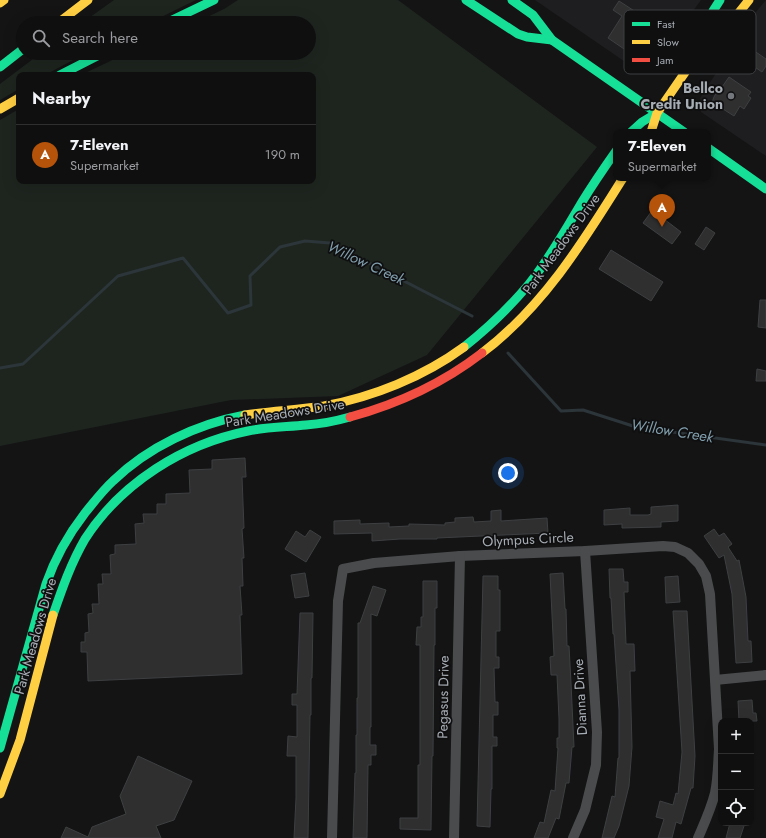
<!DOCTYPE html>
<meta charset="utf-8">
<style>
body{margin:0;font-family:Jost,sans-serif;background:#181819;color:#f1f3f6}
.controls{position:absolute;right:12px;bottom:12px;display:grid;overflow:hidden;border-radius:8px;box-shadow:0 4px 16px #0002}
.controls button{width:36px;height:36px;display:grid;place-items:center;padding:0;border:0;border-bottom:1px solid #2f2f30;background:#0f0f10;color:#f1f3f6;font:20px sans-serif}
.you{position:absolute;left:508px;top:473px;width:14px;height:14px;margin:-10px;border:3px solid #fff;border-radius:50%;background:#1a73e8;box-shadow:0 0 0 6px #1a73e833}
.badge{display:grid;place-items:center;width:26px;height:26px;border-radius:50%;background:#b45309;color:#fff;font-size:13px;font-weight:700}
.pin{position:absolute;translate:-50% -33px;filter:drop-shadow(0 1px 2px #0008)}
.pin::after{content:'';position:absolute;top:21px;width:14px;height:12px;background:inherit;clip-path:polygon(0 0,100% 0,50% 100%)}
.popup{position:absolute;left:613px;top:129px;width:98px;height:52px;box-sizing:border-box;display:grid;place-content:center;border-radius:8px;background:#0f0f10;filter:drop-shadow(0 1px 3px #0005);font-size:13px;white-space:nowrap;color:#9b9c9f}
.popup b{font-size:15px;color:#f1f3f6}
.popup::after{content:'';position:absolute;left:50%;top:100%;margin-left:-8px;border:8px solid transparent;border-top-color:#0f0f10}
.list{margin:0;padding:0;list-style:none}
h2{display:flex;justify-content:space-between;align-items:center;height:52px;margin:0;padding:0 16px;font-size:17px}
h2 small{font-size:13px;font-weight:400;color:#9b9c9f}
.list li{display:grid;grid-template-columns:26px 1fr auto;gap:12px;align-items:center;box-sizing:border-box;height:60px;padding:0 16px;border-top:1px solid #2f2f30}
.list b{display:block;font-size:15px;white-space:nowrap}
.list p{margin:0;font-size:13px;white-space:nowrap;color:#9b9c9f}
.list em{font-size:13px;font-style:normal;color:#9b9c9f}
.icon{flex:none;width:22px;height:22px;fill:none;stroke:currentColor;stroke-width:2;stroke-linecap:round;stroke-linejoin:round}
.map{position:relative;flex:none;width:766px;height:838px;overflow:hidden}
.search{position:absolute;background:#0f0f10;box-shadow:0 4px 16px #0002;left:16px;top:16px;width:300px;height:44px;display:flex;align-items:center;gap:10px;box-sizing:border-box;padding:0 14px;border-radius:22px;color:#9b9c9f;font-size:15px}
.panel{position:absolute;background:#0f0f10;box-shadow:0 4px 16px #0002;left:16px;top:72px;width:300px;height:112px;border-radius:8px}
.map>svg:first-child{display:block}
</style>
<div class="map">
<svg width="766" height="838" viewBox="0 0 766 838">
<rect width="100%" height="100%" fill="#141415"/>
<g fill="#1e1e20">
<path d="M 535,0 L 701,0 L 651,68 L 637,70 Z"/>
<path d="M 766,0 L 766,156 L 701,112 L 700,98 L 755,13 Z"/>
</g>
<g fill="#1e251f">
<path d="M 114,0 L 196,0 L 149,23 L 82,23 Z"/>
<path d="M 238,0 L 398,0 L 597,147 L 427,355 L 338,396 L 231,400 L 0,446 L 0,120 L 19,109 L 19,181 L 313,181 L 313,75 L 81,75 L 127,53 L 309,53 L 309,23 L 195,23 L 224,9 Z"/>
<path d="M 41,53 L 86,53 L 45,75 L 19,75 L 19,89 L 0,100 L 0,84 Z"/>
</g>
<g fill="none" stroke-linecap="round" stroke-linejoin="round">
<g stroke="#2c3539" stroke-width="3">
<path d="M 508,353 L 561,411 L 583,410 L 636,427 L 766,445"/>
<path d="M 0,368 L 23,364 L 118,276 L 183,258 L 228,313 L 251,305 L 250,276 L 280,247 L 305,241 L 330,243 L 472,316"/>
</g>
</g>
<g fill="#2f2f30" stroke="#3d3f41">
<path d="M 619,1 L 659,27 L 664,19 L 674,26 L 649,66 L 608,38 L 622,16 L 613,10 Z"/>
<path d="M 750,48 L 766,59 L 766,66 L 762,72 L 743,59 Z"/>
<path d="M 729,77 L 751,92 L 748,96 L 751,98 L 744,109 L 740,106 L 734,116 L 712,102 L 714,97 L 720,86 L 722,87 Z"/>
<path d="M 651,212 L 659,218 L 660,216 L 681,232 L 672,244 L 643,223 Z"/>
<path d="M 706,227 L 715,233 L 704,250 L 695,244 Z"/>
<path d="M 611,250 L 663,282 L 651,301 L 599,269 Z"/>
<path d="M 760,300 L 766,300 L 766,328 L 758,327 Z"/>
<path d="M 757,369 L 766,371 L 766,381 L 756,381 Z"/>
<path d="M 245,458 L 246,477 L 242,477 L 244,528 L 242,529 L 244,558 L 242,558 L 243,586 L 240,586 L 242,615 L 240,615 L 242,674 L 88,681 L 87,652 L 81,652 L 81,642 L 85,642 L 85,633 L 89,632 L 88,614 L 93,613 L 92,604 L 99,604 L 98,584 L 103,584 L 102,574 L 111,574 L 110,555 L 115,554 L 115,545 L 136,544 L 135,524 L 144,523 L 143,514 L 157,514 L 157,504 L 166,504 L 166,494 L 190,493 L 189,470 L 212,469 L 212,460 Z"/>
<path d="M 678,505 L 678,521 L 661,522 L 661,527 L 622,528 L 622,524 L 604,525 L 604,510 L 630,508 L 630,515 L 648,515 L 651,514 L 651,507 Z"/>
<path d="M 501,510 L 501,521 L 547,518 L 548,533 L 437,538 L 437,539 L 400,539 L 372,541 L 372,533 L 334,534 L 334,521 L 360,520 L 360,524 L 389,523 L 389,527 L 409,526 L 409,524 L 445,525 L 445,523 L 455,522 L 455,518 L 473,517 L 474,522 L 491,521 L 491,511 Z"/>
<path d="M 714,529 L 719,536 L 724,533 L 732,544 L 728,547 L 737,561 L 739,560 L 746,597 L 748,641 L 751,641 L 752,662 L 736,663 L 732,594 L 724,555 L 719,558 L 704,536 Z"/>
<path d="M 310,530 L 321,537 L 306,562 L 285,549 L 296,531 L 305,537 Z"/>
<path d="M 609,569 L 623,569 L 624,582 L 628,582 L 628,592 L 624,592 L 626,644 L 634,644 L 635,671 L 630,671 L 632,747 L 629,786 L 619,826 L 614,838 L 602,838 L 612,796 L 615,797 L 618,758 L 619,758 L 619,710 L 614,634 L 613,634 L 611,598 L 610,598 Z"/>
<path d="M 305,573 L 309,596 L 295,598 L 291,575 Z"/>
<path d="M 563,573 L 565,609 L 566,609 L 567,646 L 569,646 L 571,683 L 574,747 L 572,747 L 569,783 L 566,783 L 559,819 L 556,818 L 548,838 L 534,838 L 540,822 L 544,823 L 551,790 L 555,791 L 558,748 L 557,748 L 557,738 L 559,738 L 559,719 L 557,675 L 551,675 L 550,657 L 554,656 L 550,574 Z"/>
<path d="M 483,576 L 498,576 L 498,590 L 500,590 L 500,631 L 496,631 L 496,657 L 499,657 L 499,668 L 494,668 L 495,702 L 498,702 L 498,715 L 493,715 L 493,737 L 497,737 L 497,746 L 492,746 L 492,789 L 491,789 L 490,827 L 477,826 Z"/>
<path d="M 678,576 L 680,602 L 666,603 L 665,577 Z"/>
<path d="M 423,581 L 437,581 L 437,608 L 435,608 L 435,645 L 434,645 L 433,756 L 432,756 L 431,830 L 400,829 L 400,818 L 418,818 L 418,765 L 420,765 L 420,645 L 416,645 L 417,627 L 421,627 L 421,617 L 423,617 Z"/>
<path d="M 373,586 L 386,590 L 377,616 L 371,614 L 371,727 L 370,727 L 370,745 L 376,745 L 376,755 L 371,755 L 371,765 L 368,765 L 367,838 L 353,838 L 355,773 L 356,773 L 356,735 L 357,735 L 357,698 L 358,698 L 358,623 L 360,623 Z"/>
<path d="M 673,611 L 687,611 L 695,756 L 693,788 L 691,788 L 681,824 L 676,822 L 672,838 L 658,838 L 664,819 L 656,817 L 660,801 L 673,805 L 676,793 L 678,794 L 682,752 Z"/>
<path d="M 300,613 L 313,613 L 312,678 L 311,678 L 311,715 L 310,715 L 308,838 L 294,838 L 296,798 L 296,756 L 287,756 L 288,736 L 297,737 L 297,705 L 292,705 L 292,694 L 297,694 Z"/>
<path d="M 752,700 L 753,713 L 756,713 L 757,721 L 739,721 L 738,701 Z"/>
<path d="M 138,756 L 192,781 L 174,820 L 156,826 L 161,838 L 61,838 L 66,827 L 88,837 L 92,827 L 126,814 L 120,796 Z"/>
<path d="M 730,823 L 745,823 L 740,838 L 726,838 Z"/>
</g>
<g fill="none" stroke-linecap="round" stroke-linejoin="round">
<g stroke="#494b4d" stroke-width="10">
<path d="M 715,680 L 766,675"/>
<path d="M 332,838 L 338,601 L 343,569 L 374,563 L 460,556 L 585,551 L 663,546 L 675,547 L 688,553 L 699,564 L 706,576 L 710,594 L 719,749 C 718,764 718,779 715,793 C 711,809 704,824 698,838"/>
<path d="M 454,838 L 460,556"/>
<path d="M 573,838 L 585,810 L 596,765 L 597,732 L 585,551"/>
</g>
<g stroke="#16e098" stroke-width="9">
<path d="M 466,0 L 518,34 L 527,37 L 552,40"/>
<path d="M 512,0 L 533,15 L 552,40 L 684,132"/>
<path d="M 166,23 L 214,0"/>
<path d="M 715,29 L 713,11 L 720,0"/>
<path d="M 0,67 L 23,49"/>
<path d="M 60,75 L 103,53"/>
<path d="M 631,132 L 642,122 L 657,113"/>
<path d="M 708,148 L 766,189"/>
<path d="M 464,347 C 488,328 510,307 529,284 C 550,258 566,229 582,202 C 593,184 604,168 616,151"/>
<path d="M 53,615 C 62,589 71,563 85,539 C 121,483 183,444 248,431 C 267,427 287,427 306,425 C 321,424 336,421 350,417"/>
<path d="M 0,748 L 46,584 C 55,558 68,535 85,513 C 94,502 103,490 113,481 C 148,447 197,424 245,415"/>
</g>
<g stroke="#ffcf43" stroke-width="9">
<path d="M 0,3 L 4,0"/>
<path d="M 58,23 L 88,0"/>
<path d="M 0,109 L 19,98"/>
<path d="M 651,132 L 657,113 L 715,29 L 729,25 L 749,0"/>
<path d="M 482,353 C 543,307 583,242 623,178"/>
<path d="M 245,415 C 271,411 297,410 324,406 C 373,397 423,377 464,347"/>
<path d="M 0,794 L 20,740 L 53,615"/>
</g>
<path stroke="#f24e42" stroke-width="9" d="M 350,417 C 398,404 443,383 482,353"/>
</g>
<circle fill="#74777c" stroke="#0f0f10" stroke-width="1.5" cx="731" cy="96" r="4"/>
<g text-anchor="middle" stroke-width="3.5" stroke-linejoin="round" paint-order="stroke">
<g font-size="14" font-weight="bold" fill="#a7adb4" stroke="#0f0f10" text-anchor="end">
<text x="723" y="93">Bellco<tspan x="723" dy="16">Credit Union</tspan></text>
</g>
<g font-size="14" fill="#a7adb4" stroke="#0f0f10">
<text transform="translate(561 244) rotate(-54)" y="5">Park Meadows Drive</text>
<text transform="translate(285 413) rotate(-9)" y="5">Park Meadows Drive</text>
<text transform="translate(528 539) rotate(-3)" y="5">Olympus Circle</text>
<text transform="translate(35 636) rotate(-74)" y="5">Park Meadows Drive</text>
<text transform="translate(443 697) rotate(-89)" y="5">Pegasus Drive</text>
<text transform="translate(580 697) rotate(-93)" y="5">Dianna Drive</text>
</g>
<g font-size="15" font-style="italic" fill="#819eac" stroke="#0f0f10">
<text transform="translate(366 263) rotate(25)" y="5">Willow Creek</text>
<text transform="translate(672 431) rotate(9)" y="5">Willow Creek</text>
</g>
</g>
<rect x="624" y="10" width="132" height="64" rx="6" fill="#0f0f10" stroke="#3d3e41" stroke-width="1"/>
<rect x="632" y="22" width="18" height="4" fill="#16e098"/>
<rect x="632" y="40" width="18" height="4" fill="#ffcf43"/>
<rect x="632" y="58" width="18" height="4" fill="#f24e42"/>
<g font-size="11" fill="#a7adb4">
<text x="657" y="28">Fast</text>
<text x="657" y="46">Slow</text>
<text x="657" y="64">Jam</text>
</g>
</svg>
<div class="controls">
<button>+</button>
<button>−</button>
<button><svg class="icon" aria-label="locate" viewBox="0 0 24 24"><circle cx="12" cy="12" r="6"/><path d="M12 2v4M12 18v4M2 12h4M18 12h4"/></svg></button>
</div>
<div class="you"></div>
<div class="pin badge" style="left:662px;top:227px">A</div>
<div class="popup"><b>7-Eleven</b>Supermarket</div>
<div class="search"><svg class="icon" aria-label="search" viewBox="0 0 24 24"><circle cx="10" cy="10" r="6"/><path d="M15 15l6 6"/></svg>Search here</div>
<section class="panel">
<h2>Nearby<small></small></h2>
<ul class="list">
<li><span class="badge">A</span><div><b>7-Eleven</b><p>Supermarket</p></div><em>190 m</em></li>
</ul>
</section>
</div>
